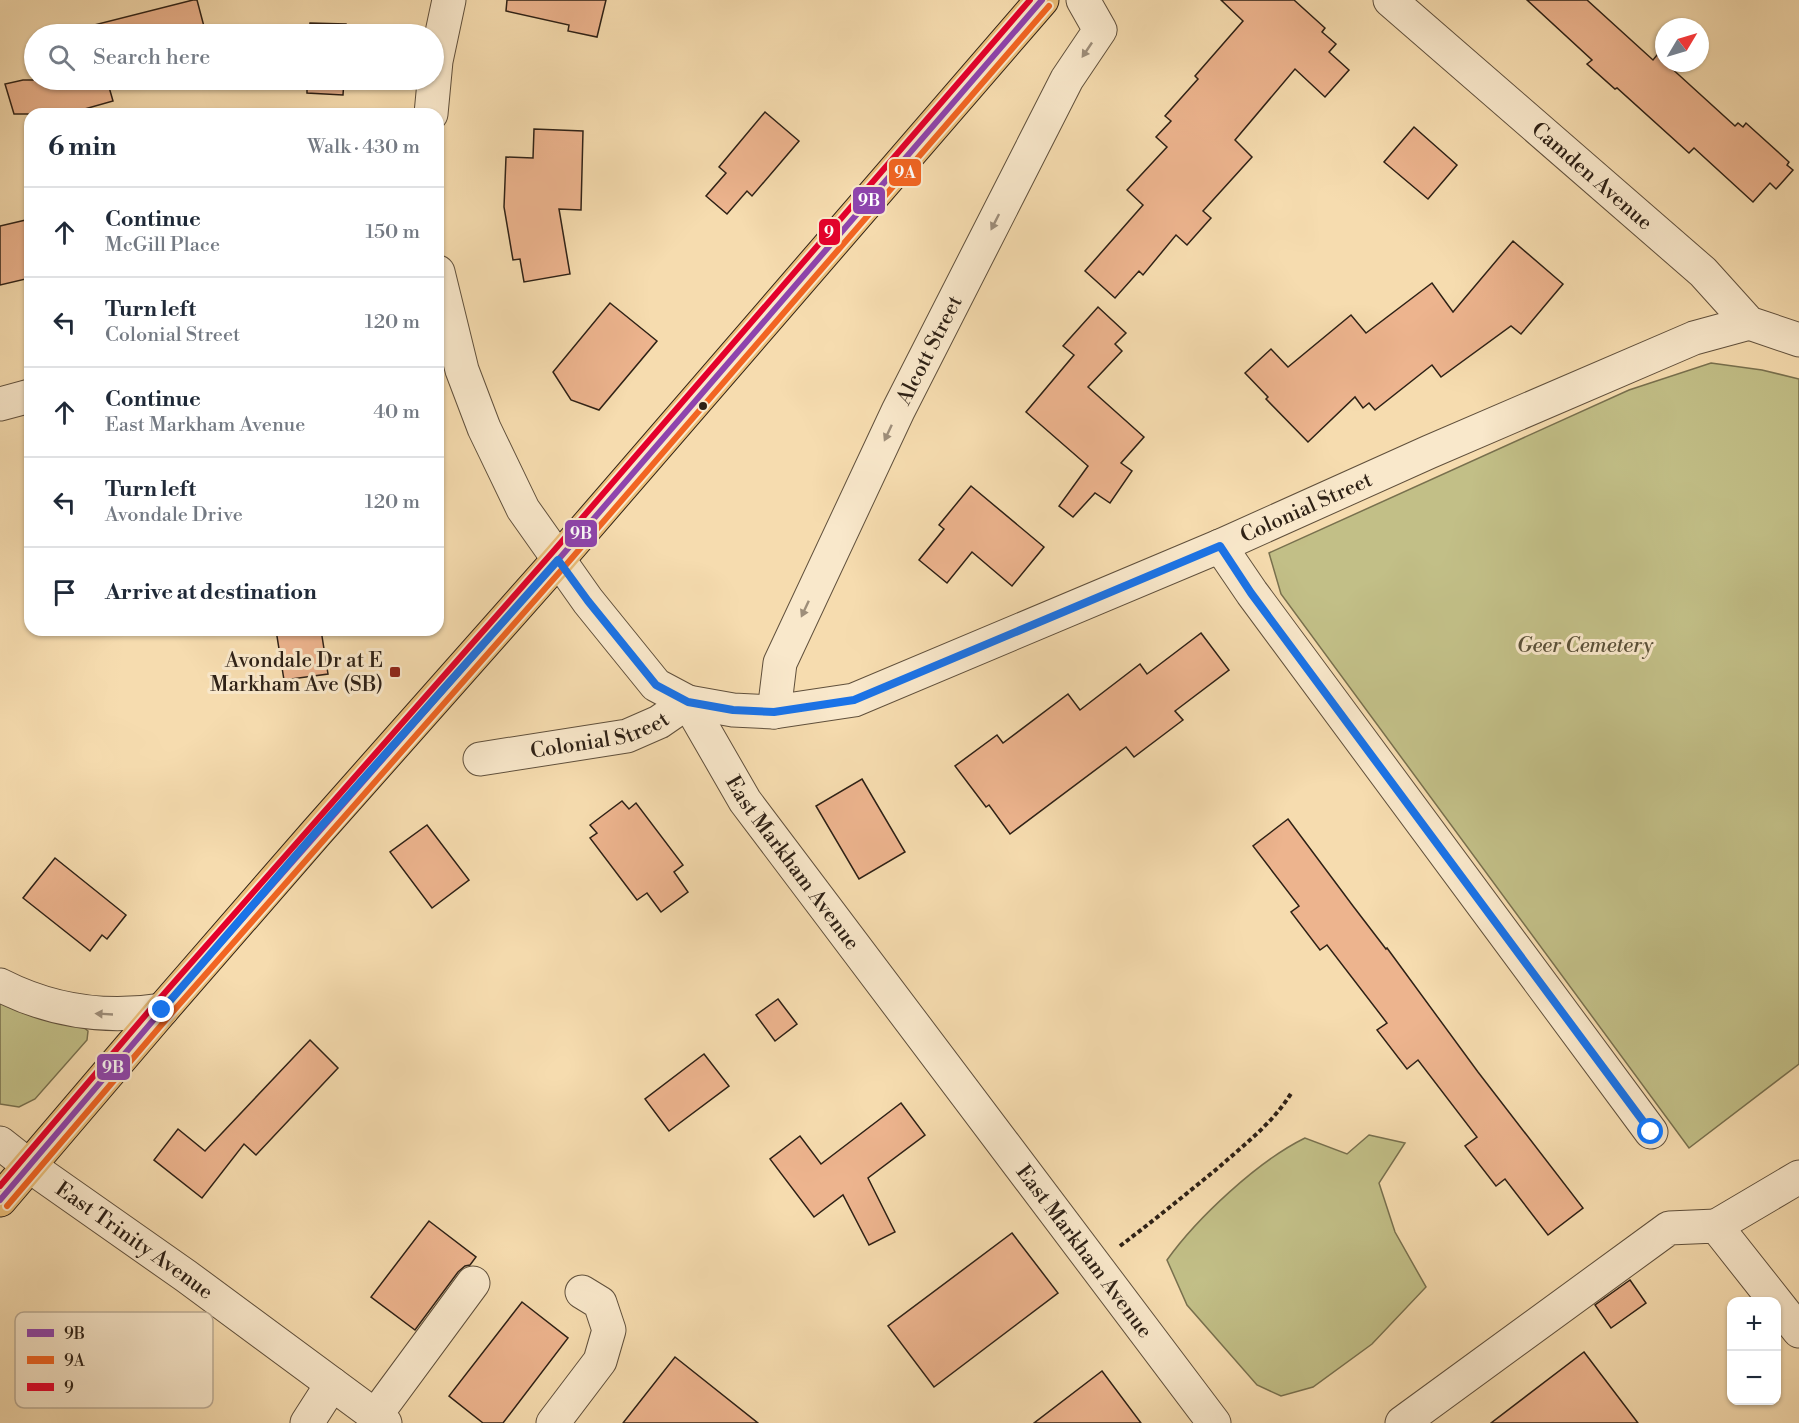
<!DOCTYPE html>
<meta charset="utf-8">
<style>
body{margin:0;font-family:"Libre Bodoni",serif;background:#f2f2f3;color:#1f2937}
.controls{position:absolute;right:18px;bottom:18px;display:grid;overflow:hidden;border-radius:12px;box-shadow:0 2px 4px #0004}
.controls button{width:54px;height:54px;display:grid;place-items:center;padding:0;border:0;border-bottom:2px solid #e0e1e3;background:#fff;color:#1f2937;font:30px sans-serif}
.compass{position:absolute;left:1655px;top:18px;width:54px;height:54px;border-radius:50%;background:#fff;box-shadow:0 2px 4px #0004;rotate:52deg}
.stop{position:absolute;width:18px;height:18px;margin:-14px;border:4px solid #1a73e8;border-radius:50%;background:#fff}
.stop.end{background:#1a73e8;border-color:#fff;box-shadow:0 2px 6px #0008}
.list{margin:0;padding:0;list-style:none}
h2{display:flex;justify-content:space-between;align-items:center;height:78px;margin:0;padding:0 24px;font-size:26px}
h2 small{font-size:20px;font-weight:400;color:#747a83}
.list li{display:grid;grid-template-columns:39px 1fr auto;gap:18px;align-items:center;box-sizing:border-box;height:90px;padding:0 24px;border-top:2px solid #e0e1e3}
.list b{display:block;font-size:22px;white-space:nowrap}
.list p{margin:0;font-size:20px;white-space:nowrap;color:#747a83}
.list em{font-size:20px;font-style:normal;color:#747a83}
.icon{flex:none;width:33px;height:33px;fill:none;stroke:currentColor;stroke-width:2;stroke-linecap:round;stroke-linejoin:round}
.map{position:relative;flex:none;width:1799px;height:1423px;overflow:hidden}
.search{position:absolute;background:#fff;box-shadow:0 2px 4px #0004;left:24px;top:24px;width:420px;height:66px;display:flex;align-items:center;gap:15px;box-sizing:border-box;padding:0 21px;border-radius:33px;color:#747a83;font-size:22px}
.panel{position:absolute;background:#fff;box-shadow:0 2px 4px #0004;left:24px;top:108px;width:420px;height:528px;border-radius:18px}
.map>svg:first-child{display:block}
</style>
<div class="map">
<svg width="1799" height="1423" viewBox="0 0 1799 1423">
<rect width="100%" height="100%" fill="#f6dcaf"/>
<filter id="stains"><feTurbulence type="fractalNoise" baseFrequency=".00333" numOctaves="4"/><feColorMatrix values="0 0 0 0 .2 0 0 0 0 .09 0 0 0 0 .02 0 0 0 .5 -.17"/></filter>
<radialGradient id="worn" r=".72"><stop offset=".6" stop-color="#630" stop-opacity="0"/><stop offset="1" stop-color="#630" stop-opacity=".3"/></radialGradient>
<g fill="#c2bf87" stroke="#78704e" stroke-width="1.5">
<path d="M 1711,363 L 1762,370 L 1799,379 L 1799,1064 L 1689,1148 L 1281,594 L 1269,553 L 1629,390 Z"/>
<path d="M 0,998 L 82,1026 L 88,1031 L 87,1040 L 35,1099 L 19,1107 L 0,1104 Z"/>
<path d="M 1369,1135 L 1405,1143 L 1379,1183 L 1395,1232 L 1426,1287 L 1372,1344 L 1313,1387 L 1281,1396 L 1257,1385 L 1187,1305 L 1167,1260 C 1197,1218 1258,1161 1305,1138 L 1347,1154 Z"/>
</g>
<g fill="#edb48e" stroke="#2e2116" stroke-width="1.5">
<path d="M 193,0 L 197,0 L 206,34 L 95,34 L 94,25 Z"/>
<path d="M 507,0 L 606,0 L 597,37 L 568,31 L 569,25 L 506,11 Z"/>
<path d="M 1221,0 L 1294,0 L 1325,28 L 1322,32 L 1336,44 L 1329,52 L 1349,70 L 1325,97 L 1295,69 L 1235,140 L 1252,157 L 1203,211 L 1211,218 L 1187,245 L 1176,235 L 1143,275 L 1139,271 L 1115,298 L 1085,271 L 1143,205 L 1127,190 L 1167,147 L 1156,137 L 1171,121 L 1165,116 L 1198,79 L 1195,76 L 1243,21 Z"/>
<path d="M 1527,0 L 1587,0 L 1653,60 L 1657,55 L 1735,126 L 1738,123 L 1743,127 L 1746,123 L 1789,162 L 1787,165 L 1793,170 L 1776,189 L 1770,183 L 1753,202 L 1694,148 L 1689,153 L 1617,88 L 1615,89 L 1587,64 L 1592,60 Z"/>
<path d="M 310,23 L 346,24 L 346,34 L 309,34 Z"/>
<path d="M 23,80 L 107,80 L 113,101 L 67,114 L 14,114 L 5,84 Z"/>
<path d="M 307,80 L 344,80 L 343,95 L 307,93 Z"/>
<path d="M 765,112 L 799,141 L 752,196 L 747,191 L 727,214 L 706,196 L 726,173 L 719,167 Z"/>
<path d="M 1414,127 L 1457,165 L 1428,199 L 1384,162 Z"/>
<path d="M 534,129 L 583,131 L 581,210 L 559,209 L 570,274 L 524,282 L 520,259 L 513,260 L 504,207 L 506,157 L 533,158 Z"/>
<path d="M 30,219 L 30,278 L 0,285 L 0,226 Z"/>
<path d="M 1513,241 L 1563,284 L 1521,334 L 1511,326 L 1441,377 L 1432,365 L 1375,410 L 1369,403 L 1363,408 L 1355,397 L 1308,442 L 1266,399 L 1268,397 L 1245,373 L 1271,349 L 1288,367 L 1351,315 L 1366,333 L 1432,283 L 1453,312 Z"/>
<path d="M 610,303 L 657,341 L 599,410 L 571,400 L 553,372 Z"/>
<path d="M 1098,307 L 1126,333 L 1115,344 L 1122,351 L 1088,387 L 1144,437 L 1121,463 L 1132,471 L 1110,503 L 1095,493 L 1073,517 L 1059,506 L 1088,466 L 1026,412 L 1074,355 L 1063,346 Z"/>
<path d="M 971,486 L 1044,547 L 1012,586 L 972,552 L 947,583 L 919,560 L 944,529 L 939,525 Z"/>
<path d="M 276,630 L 321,630 L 328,674 L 284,680 Z"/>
<path d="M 1201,633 L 1229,670 L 1175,711 L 1183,720 L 1134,757 L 1126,747 L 1010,834 L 989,805 L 986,807 L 955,766 L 997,735 L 1003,743 L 1068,694 L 1080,710 L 1140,664 L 1147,674 Z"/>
<path d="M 862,779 L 905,852 L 859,879 L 816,806 Z"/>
<path d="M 622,801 L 629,809 L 636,803 L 683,865 L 674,872 L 688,892 L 661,912 L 647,893 L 637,900 L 590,838 L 597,833 L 590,825 Z"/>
<path d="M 1288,819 L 1353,906 L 1386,949 L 1387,948 L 1478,1072 L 1583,1208 L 1548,1235 L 1505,1179 L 1496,1186 L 1465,1146 L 1477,1137 L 1418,1060 L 1407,1069 L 1377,1030 L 1387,1023 L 1327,945 L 1320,950 L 1291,912 L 1299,906 L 1253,846 Z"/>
<path d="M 427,825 L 469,880 L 432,908 L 390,852 Z"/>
<path d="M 55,858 L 126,915 L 107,939 L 102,935 L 90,951 L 23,898 Z"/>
<path d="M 778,999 L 797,1024 L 775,1041 L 756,1015 Z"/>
<path d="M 310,1040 L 338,1068 L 256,1155 L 244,1144 L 202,1198 L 154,1160 L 178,1129 L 205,1151 Z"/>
<path d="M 704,1054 L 729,1086 L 669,1131 L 645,1099 Z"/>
<path d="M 901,1103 L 925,1135 L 868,1178 L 895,1232 L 869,1245 L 843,1195 L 814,1217 L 770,1159 L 800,1136 L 821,1164 Z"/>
<path d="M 429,1221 L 476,1257 L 470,1265 L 465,1266 L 458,1272 L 415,1330 L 371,1297 Z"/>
<path d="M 1012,1233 L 1058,1293 L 934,1387 L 888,1326 Z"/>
<path d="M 1630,1280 L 1646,1303 L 1611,1328 L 1595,1305 Z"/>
<path d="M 522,1302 L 568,1338 L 503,1423 L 483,1423 L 449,1396 Z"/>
<path d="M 1584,1352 L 1638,1423 L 1491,1423 Z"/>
<path d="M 675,1357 L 758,1423 L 623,1423 Z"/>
<path d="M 1102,1371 L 1141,1423 L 1034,1423 Z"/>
</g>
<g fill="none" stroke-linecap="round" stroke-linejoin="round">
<g stroke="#60503c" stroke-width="35">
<g id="minor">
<path id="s1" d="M 1390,0 L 1703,272 L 1749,323 L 1799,340"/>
<path d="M 431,114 L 436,61 L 449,0"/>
<path id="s2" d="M 438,272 L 462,370 L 484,428 L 523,509 L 588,601 L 656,685 L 688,702 L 745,801 L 1214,1423"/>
<path d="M 0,404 L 30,396"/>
<path d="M 1220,546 L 1252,593 L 1651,1132"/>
<path id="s3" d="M 774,712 L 780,663 L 898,411 L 1067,79 L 1100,30 L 1083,0"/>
<path id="s4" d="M 480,759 L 627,736 L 659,722 L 688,702 L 733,710 L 774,712 L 854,700 L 1220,546 L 1429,452 L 1694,338 L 1749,323"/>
<path d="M 0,985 C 51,1011 106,1019 162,1010"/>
<path id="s5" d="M 0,1143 L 28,1165 L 186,1276 L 385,1423"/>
<path d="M 1716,1226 L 1799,1177"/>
<path d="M 375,1416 L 473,1283"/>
<path d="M 307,1423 L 332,1384"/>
<path d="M 553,1423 L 600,1361 L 609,1330 L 600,1303 L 582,1292"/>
<path d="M 1402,1423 L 1669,1228 L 1716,1226 L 1799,1331"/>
</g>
</g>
<g stroke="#2e2116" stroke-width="35">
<path id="major" d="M 0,1200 L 162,1010 L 316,833 L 558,560 L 1042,0"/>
</g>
<path stroke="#2e2116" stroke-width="4" stroke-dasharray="4.5 3" stroke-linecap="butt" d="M 1120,1246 C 1153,1221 1185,1195 1218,1168 C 1245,1144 1273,1123 1292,1092"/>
<use href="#minor" stroke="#f9e8cb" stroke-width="33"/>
<use href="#major" stroke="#ebbe78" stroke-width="33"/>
<g stroke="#f9e8cb" stroke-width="10">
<path id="bus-1" d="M 0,1200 L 162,1010 L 558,560 L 1042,0"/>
</g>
<g stroke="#f9e8cb" stroke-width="10">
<path id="bus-2" d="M 7,1206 L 169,1016 L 565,566 L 1049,6"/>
</g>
<g stroke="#f9e8cb" stroke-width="10">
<path id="bus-3" d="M 0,1186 L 155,1004 L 551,554 L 1030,0"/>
</g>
<use href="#bus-1" stroke="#8e44ad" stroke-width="6"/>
<use href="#bus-2" stroke="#f26522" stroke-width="6"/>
<use href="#bus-3" stroke="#e4002b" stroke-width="6"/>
</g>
<defs><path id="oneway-solid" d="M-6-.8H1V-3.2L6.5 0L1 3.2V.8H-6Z" transform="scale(1.5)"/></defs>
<g fill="#9e8e7a">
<use href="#oneway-solid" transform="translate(1087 50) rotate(124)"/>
<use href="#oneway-solid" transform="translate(995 222) rotate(117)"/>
<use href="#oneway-solid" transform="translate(888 433) rotate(115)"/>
<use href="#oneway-solid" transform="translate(805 609) rotate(115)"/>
<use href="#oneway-solid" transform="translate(104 1014) rotate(-177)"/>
</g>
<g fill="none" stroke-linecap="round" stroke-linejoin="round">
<path stroke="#1a73e8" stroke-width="8" d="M 162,1010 L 316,832 L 558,560 L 588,601 L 656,685 L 688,702 L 733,710 L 774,712 L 854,700 L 1220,546 L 1251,593 L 1651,1132"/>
</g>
<circle fill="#2e2116" stroke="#f9e8cb" stroke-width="2" cx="703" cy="406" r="5"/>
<rect fill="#8f2418" stroke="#f9e8cb" stroke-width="2" x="389" y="666" width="12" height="12" rx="3"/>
<g text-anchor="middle" stroke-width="6" stroke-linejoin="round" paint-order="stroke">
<g font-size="21" fill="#2e2116" stroke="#f9e8cb">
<text dy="7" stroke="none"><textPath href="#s1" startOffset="268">Camden Avenue</textPath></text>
<text dy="7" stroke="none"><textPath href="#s3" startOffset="396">Alcott Street</textPath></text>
<text dy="7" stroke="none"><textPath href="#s4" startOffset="878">Colonial Street</textPath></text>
<text dy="7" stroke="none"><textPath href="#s4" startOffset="122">Colonial Street</textPath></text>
<text dy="7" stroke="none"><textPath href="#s2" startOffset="702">East Markham Avenue</textPath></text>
<text dy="7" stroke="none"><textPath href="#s5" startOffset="166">East Trinity Avenue</textPath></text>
<text dy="7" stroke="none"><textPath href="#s2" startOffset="1188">East Markham Avenue</textPath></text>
</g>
<g font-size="21" font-style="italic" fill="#5a5038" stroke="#f9e8cb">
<text x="1585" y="652">Geer Cemetery</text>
</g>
<g font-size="21" fill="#2e2116" stroke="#f9e8cb" text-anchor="end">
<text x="383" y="667">Avondale Dr at E<tspan x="383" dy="24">Markham Ave (SB)</tspan></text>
</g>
</g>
<rect x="15" y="1312" width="198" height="96" rx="9" fill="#f9e8cb" stroke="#bcac95" stroke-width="1.5"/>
<rect x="27" y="1329" width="27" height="8" fill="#8e44ad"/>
<rect x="27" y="1356" width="27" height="8" fill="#f26522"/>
<rect x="27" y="1383" width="27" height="8" fill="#e4002b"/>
<g font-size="16" fill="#2e2116">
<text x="64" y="1339">9B</text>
<text x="64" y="1366">9A</text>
<text x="64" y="1393">9</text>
</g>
<g stroke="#f9e8cb" stroke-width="2">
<rect x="888" y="158" width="34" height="29" rx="6" fill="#f26522"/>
<rect x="852" y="186" width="34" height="29" rx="6" fill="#8e44ad"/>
<rect x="818" y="218" width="23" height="28" rx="6" fill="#e4002b"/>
<rect x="564" y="519" width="34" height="29" rx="6" fill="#8e44ad"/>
<rect x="96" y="1053" width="35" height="28" rx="6" fill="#8e44ad"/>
</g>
<g font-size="16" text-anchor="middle" font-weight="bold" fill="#fff">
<text x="905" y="178">9A</text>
<text x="869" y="206">9B</text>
<text x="829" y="238">9</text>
<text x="581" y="539">9B</text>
<text x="113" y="1073">9B</text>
</g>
<rect width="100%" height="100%" filter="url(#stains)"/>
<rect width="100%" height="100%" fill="url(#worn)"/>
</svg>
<div class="controls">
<button>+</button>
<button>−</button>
</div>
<svg class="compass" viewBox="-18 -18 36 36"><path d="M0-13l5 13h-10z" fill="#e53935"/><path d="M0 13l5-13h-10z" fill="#747a83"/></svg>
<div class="stop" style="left:1651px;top:1132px"></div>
<div class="stop end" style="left:162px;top:1010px"></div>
<div class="search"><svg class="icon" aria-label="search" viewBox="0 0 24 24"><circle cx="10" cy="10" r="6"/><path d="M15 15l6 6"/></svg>Search here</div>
<section class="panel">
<h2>6 min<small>Walk · 430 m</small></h2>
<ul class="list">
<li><svg class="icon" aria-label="ahead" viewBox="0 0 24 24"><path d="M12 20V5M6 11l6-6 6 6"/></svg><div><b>Continue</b><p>McGill Place</p></div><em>150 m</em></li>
<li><svg class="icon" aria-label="left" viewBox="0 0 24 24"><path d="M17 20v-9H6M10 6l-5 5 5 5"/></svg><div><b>Turn left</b><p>Colonial Street</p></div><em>120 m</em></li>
<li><svg class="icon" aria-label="ahead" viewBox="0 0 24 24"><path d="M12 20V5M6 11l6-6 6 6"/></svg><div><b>Continue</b><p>East Markham Avenue</p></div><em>40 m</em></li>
<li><svg class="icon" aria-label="left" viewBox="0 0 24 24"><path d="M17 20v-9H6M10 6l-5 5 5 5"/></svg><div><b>Turn left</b><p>Avondale Drive</p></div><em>120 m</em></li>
<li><svg class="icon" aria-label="arrive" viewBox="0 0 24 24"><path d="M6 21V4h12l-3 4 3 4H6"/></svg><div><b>Arrive at destination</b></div></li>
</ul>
</section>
</div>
